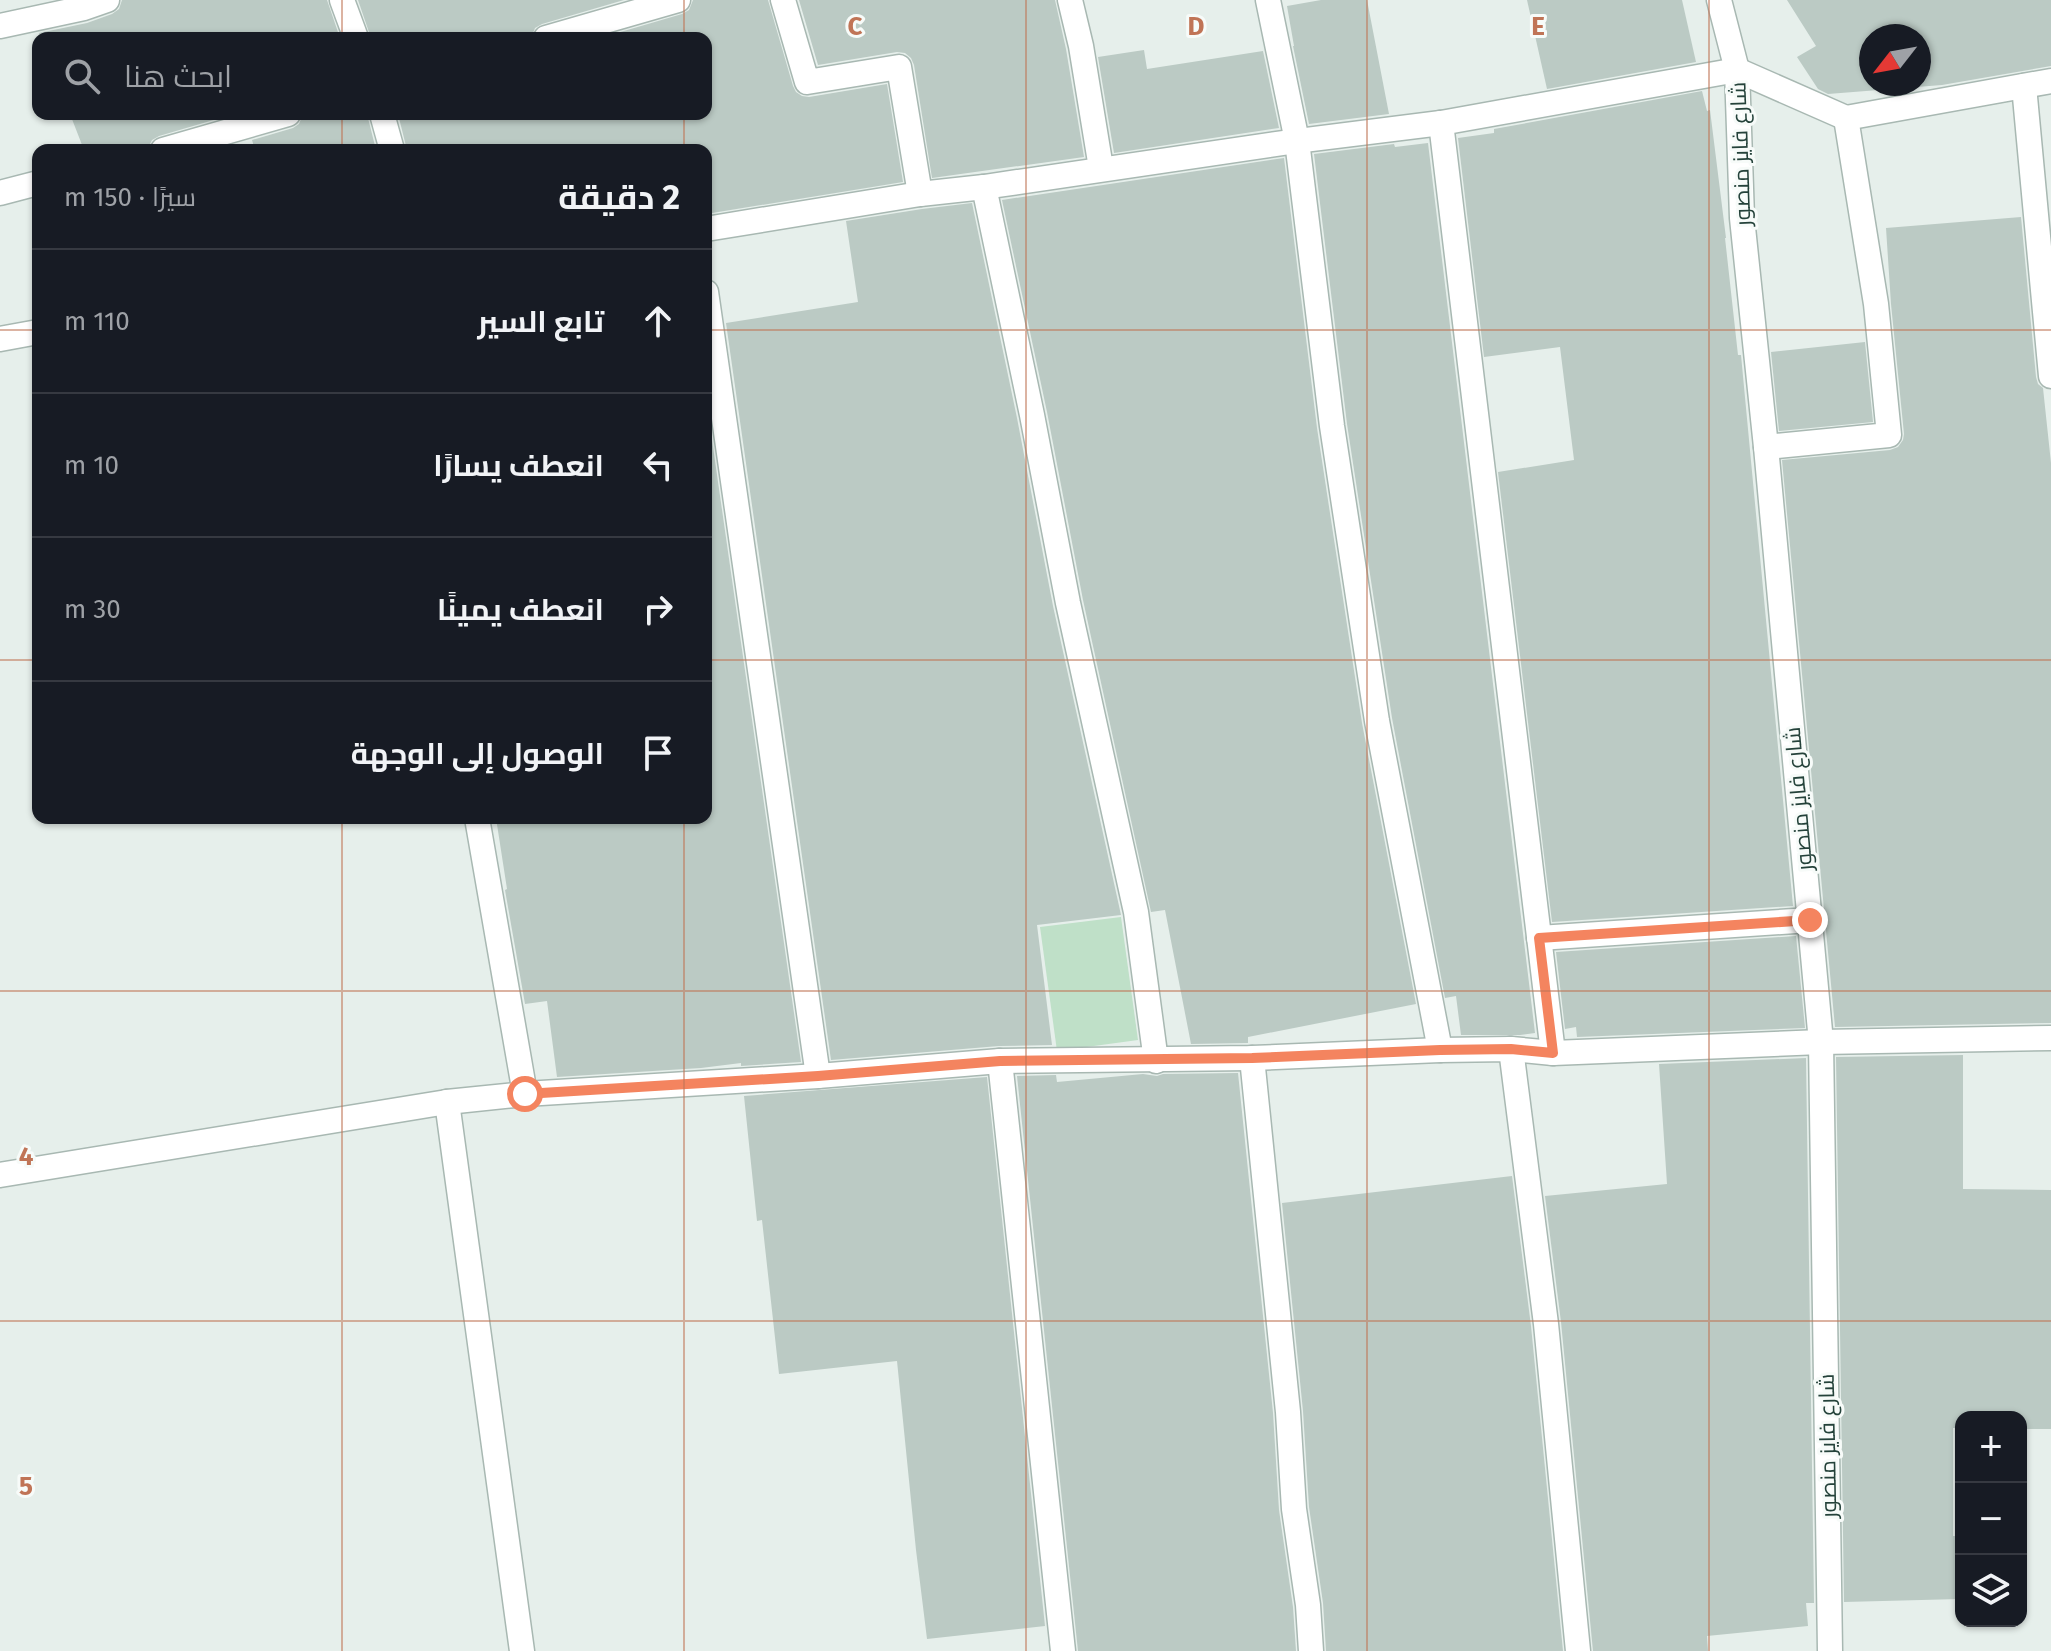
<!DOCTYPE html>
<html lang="ar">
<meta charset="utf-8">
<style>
body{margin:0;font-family:"Fira Sans",Cairo,sans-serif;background:#20242c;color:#f1f3f6;direction:rtl}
.controls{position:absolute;right:24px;bottom:24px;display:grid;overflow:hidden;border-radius:16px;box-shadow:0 2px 6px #0004}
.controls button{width:72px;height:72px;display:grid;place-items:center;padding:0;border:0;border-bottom:2px solid #363941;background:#171b24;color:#f1f3f6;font:40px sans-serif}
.compass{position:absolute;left:1859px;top:24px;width:72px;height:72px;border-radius:50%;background:#171b24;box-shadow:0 2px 6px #0004;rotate:239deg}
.stop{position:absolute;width:24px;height:24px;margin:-18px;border:6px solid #f4845f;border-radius:50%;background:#fff}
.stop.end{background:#f4845f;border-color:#fff;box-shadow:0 2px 8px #0008}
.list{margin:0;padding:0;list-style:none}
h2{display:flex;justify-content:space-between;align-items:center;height:104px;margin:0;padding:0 32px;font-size:34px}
h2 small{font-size:26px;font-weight:400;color:#9ea1a6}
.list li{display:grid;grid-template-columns:52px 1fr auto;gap:24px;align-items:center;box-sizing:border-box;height:144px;padding:0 32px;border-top:2px solid #363941}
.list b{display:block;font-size:30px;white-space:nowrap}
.list em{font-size:26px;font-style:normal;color:#9ea1a6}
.icon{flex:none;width:44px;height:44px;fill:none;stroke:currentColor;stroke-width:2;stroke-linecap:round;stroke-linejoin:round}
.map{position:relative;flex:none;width:2051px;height:1651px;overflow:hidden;direction:ltr}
.search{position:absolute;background:#171b24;box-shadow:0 2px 6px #0004;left:32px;top:32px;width:680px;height:88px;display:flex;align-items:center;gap:20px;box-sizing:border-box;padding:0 28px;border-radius:16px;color:#9ea1a6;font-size:30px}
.panel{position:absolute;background:#171b24;box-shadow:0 2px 6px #0004;left:32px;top:144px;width:680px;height:680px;border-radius:16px;direction:rtl}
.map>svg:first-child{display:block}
</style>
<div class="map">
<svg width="2051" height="1651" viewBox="0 0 2051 1651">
<rect width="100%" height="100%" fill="#e6efeb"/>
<path fill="#bfe0c8" d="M 1121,917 L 1138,1040 L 1057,1051 L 1040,927 Z"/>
<g fill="#bbcac4" fill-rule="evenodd">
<path d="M 122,0 L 327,0 L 340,38 L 41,38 L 39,33 L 87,23 L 112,14 L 119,9 Z"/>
<path d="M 358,0 L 624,0 L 542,24 L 535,28 L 531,38 L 371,38 Z"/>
<path d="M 693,0 L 768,0 L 793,86 L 796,92 L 802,96 L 809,97 L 887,84 L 903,182 L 706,214 L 706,150 L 407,150 L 398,114 L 706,114 L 706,38 L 600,38 L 682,14 L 689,10 Z"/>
<path d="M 799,0 L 1055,0 L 1066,49 L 1084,157 L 932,178 L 914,65 L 911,58 L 905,53 L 897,52 L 818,65 Z"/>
<path d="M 1321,0 L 1367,0 L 1389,114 L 1309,124 L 1293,46 L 1294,46 L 1287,6 Z"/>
<path d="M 1527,0 L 1682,0 L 1696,62 L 1547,89 Z"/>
<path d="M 1787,0 L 2051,0 L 2051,66 L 1942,85 L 1828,94 L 1818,89 L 1797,57 L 1816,46 ZM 1871,36 L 1919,36 L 1919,84 L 1871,84 Z"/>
<path d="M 1144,50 L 1147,69 L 1263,51 L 1279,128 L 1114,153 L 1098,57 Z"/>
<path d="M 1702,91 L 1707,111 L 1710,110 L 1726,238 L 1725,238 L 1738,355 L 1741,355 L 1793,906 L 1552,922 L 1498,472 L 1574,460 L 1560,347 L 1484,357 L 1458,138 L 1494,133 L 1494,129 Z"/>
<path d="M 70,114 L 234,114 L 159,136 L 152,140 L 148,148 L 144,150 L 84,150 Z"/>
<path d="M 303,114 L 367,114 L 376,150 L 255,150 L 252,140 L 293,128 L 299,124 Z"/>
<path d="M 1428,143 L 1535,1033 L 1520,1035 L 1461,1035 L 1456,996 L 1445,998 L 1392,718 L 1347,424 L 1314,154 L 1394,144 L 1395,147 Z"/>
<path d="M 1284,158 L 1317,428 L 1362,723 L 1416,1004 L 1248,1037 L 1248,1043 L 1191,1044 L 1165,910 L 1151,912 L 1083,600 L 1047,412 L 1002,200 Z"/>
<path d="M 972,203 L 1017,418 L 1053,606 L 1121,915 L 1037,925 L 1052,1045 L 999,1046 L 831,1060 L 726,323 L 858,302 L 846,221 L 922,209 Z"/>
<path d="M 2021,217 L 2036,377 L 2038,384 L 2043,388 L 2051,463 L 2051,1023 L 1835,1027 L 1782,460 L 1890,450 L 1898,447 L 1903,440 L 1904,434 L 1891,304 L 1886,228 Z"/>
<path d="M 1865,342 L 1873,422 L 1779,431 L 1771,352 Z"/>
<path d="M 706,398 L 801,1062 L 741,1066 L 741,1063 L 701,1068 L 557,1077 L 547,1001 L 525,1004 L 505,890 L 507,889 L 496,818 L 706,818 Z"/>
<path d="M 1796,936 L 1805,1028 L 1577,1037 L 1576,1027 L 1565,1029 L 1556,952 Z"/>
<path d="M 1963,1055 L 1963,1189 L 2051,1190 L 2051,1429 L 2021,1429 L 2021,1417 L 1961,1417 L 1961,1428 L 1953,1428 L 1953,1536 L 1958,1536 L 1960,1599 L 1844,1602 L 1836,1057 Z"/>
<path d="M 1806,1058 L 1814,1603 L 1806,1603 L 1808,1626 L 1707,1636 L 1708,1651 L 1593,1651 L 1561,1322 L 1545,1196 L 1667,1184 L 1659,1064 Z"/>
<path d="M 1238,1073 L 1273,1413 L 1279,1510 L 1293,1607 L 1296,1651 L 1078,1651 L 1017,1076 L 1056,1075 L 1057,1082 L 1143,1074 L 1157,1076 L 1163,1074 Z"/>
<path d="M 987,1077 L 1045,1626 L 927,1639 L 916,1550 L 897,1361 L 779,1374 L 762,1220 L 757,1221 L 744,1096 Z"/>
<path d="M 1512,1176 L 1531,1326 L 1563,1651 L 1326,1651 L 1323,1603 L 1309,1507 L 1303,1411 L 1282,1203 Z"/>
</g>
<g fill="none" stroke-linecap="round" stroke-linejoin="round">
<g stroke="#a8b8b2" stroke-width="27">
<g id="minor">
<path d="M 342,0 L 356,38"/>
<path d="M 783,0 L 807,82 L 899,67 L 920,194"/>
<path d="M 1070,0 L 1081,46 L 1101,168"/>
<path d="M 1268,0 L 1297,141 L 1332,426 L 1377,721 L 1440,1050"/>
<path d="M 1719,0 L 1737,70 L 1742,218 L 1766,447 L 1821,1042 L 1830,1651"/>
<path d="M 0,26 L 84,8 L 107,0"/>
<path d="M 546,38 L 678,0"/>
<path d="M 2024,86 L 2051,376"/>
<path d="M 382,114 L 392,150"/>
<path d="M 1441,123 L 1553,1053"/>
<path d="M 163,150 L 288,114"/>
<path d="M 984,187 L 1032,415 L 1068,603 L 1136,912 L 1156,1061"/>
<path d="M 0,193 L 38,183"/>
<path d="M 706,229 L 920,194 L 984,187 L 1297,141 L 1441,123 L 1737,70 L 1846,118 L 2051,81"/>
<path d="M 706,292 L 818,1076"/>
<path d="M 0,339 L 38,332"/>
<path d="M 1766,447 L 1889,435 L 1876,304 L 1846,118"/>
<path d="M 477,818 L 525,1094"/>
<path d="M 1539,938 L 1810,920"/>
<path d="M 1511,1049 L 1546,1324 L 1578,1651"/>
<path d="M 1252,1058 L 1288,1412 L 1294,1509 L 1308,1605 L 1311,1651"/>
<path d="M 1000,1061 L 1063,1651"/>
<path d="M 447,1102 L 522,1651"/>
<path d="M 0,1175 L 447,1102 L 525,1094 L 818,1076 L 1000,1061 L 1252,1058 L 1440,1050 L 1511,1049 L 1553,1053 L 1821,1042 L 2051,1038"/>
</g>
</g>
<use href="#minor" stroke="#fff" stroke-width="24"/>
</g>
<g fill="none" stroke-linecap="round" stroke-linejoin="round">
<path stroke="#f4845f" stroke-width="10" d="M 525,1094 L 818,1076 L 1000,1061 L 1252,1058 L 1440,1050 L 1511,1049 L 1553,1053 L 1539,938 L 1810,920"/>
</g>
<path fill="none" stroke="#c07456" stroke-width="2" stroke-opacity="0.55" d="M 342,0 L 342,38M 684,0 L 684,38M 1026,0 L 1026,1651M 1367,0 L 1367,1651M 1709,0 L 1709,1651M 342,114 L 342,150M 684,114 L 684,150M 0,330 L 38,330M 706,330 L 2051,330M 0,660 L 38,660M 706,660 L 2051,660M 342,818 L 342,1651M 684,818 L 684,1651M 0,991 L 2051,991M 0,1321 L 2051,1321"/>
<g text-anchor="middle" stroke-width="6" stroke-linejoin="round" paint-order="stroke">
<g font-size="22" fill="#24423a" stroke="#f7fbf9">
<text transform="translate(1740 154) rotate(-92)" y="8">شارع فايز منصور</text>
<text transform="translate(1798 799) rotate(-95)" y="8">شارع فايز منصور</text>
<text transform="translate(1827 1446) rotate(-91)" y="8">شارع فايز منصور</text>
</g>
</g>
<g font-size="26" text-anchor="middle" font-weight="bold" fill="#c07456" stroke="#f7fbf9" stroke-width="6" stroke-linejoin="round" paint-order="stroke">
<text x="855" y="35">C</text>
<text x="1196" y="35">D</text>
<text x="1538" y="35">E</text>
<text x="26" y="1165">4</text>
<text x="26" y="1495">5</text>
</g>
</svg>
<div class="controls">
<button>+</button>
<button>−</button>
<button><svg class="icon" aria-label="layers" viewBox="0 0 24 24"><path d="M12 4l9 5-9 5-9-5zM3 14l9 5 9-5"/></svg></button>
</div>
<svg class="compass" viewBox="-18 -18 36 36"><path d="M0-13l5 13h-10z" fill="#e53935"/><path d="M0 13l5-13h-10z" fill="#9ea1a6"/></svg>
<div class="stop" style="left:525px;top:1094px"></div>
<div class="stop end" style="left:1810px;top:920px"></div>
<div class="search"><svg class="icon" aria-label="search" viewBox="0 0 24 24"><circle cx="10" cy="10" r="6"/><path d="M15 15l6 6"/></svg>ابحث هنا</div>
<section class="panel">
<h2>2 دقيقة<small>سيرًا · 150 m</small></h2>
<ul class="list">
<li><svg class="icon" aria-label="ahead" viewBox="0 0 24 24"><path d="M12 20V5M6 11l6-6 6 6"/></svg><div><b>تابع السير</b></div><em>110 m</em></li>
<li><svg class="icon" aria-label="left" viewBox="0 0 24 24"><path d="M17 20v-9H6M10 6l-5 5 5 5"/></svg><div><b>انعطف يسارًا</b></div><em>10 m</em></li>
<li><svg class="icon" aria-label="right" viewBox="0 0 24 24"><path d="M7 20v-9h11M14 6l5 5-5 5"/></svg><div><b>انعطف يمينًا</b></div><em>30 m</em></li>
<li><svg class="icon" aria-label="arrive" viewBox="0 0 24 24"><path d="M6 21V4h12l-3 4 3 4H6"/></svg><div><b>الوصول إلى الوجهة</b></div></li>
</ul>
</section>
</div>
